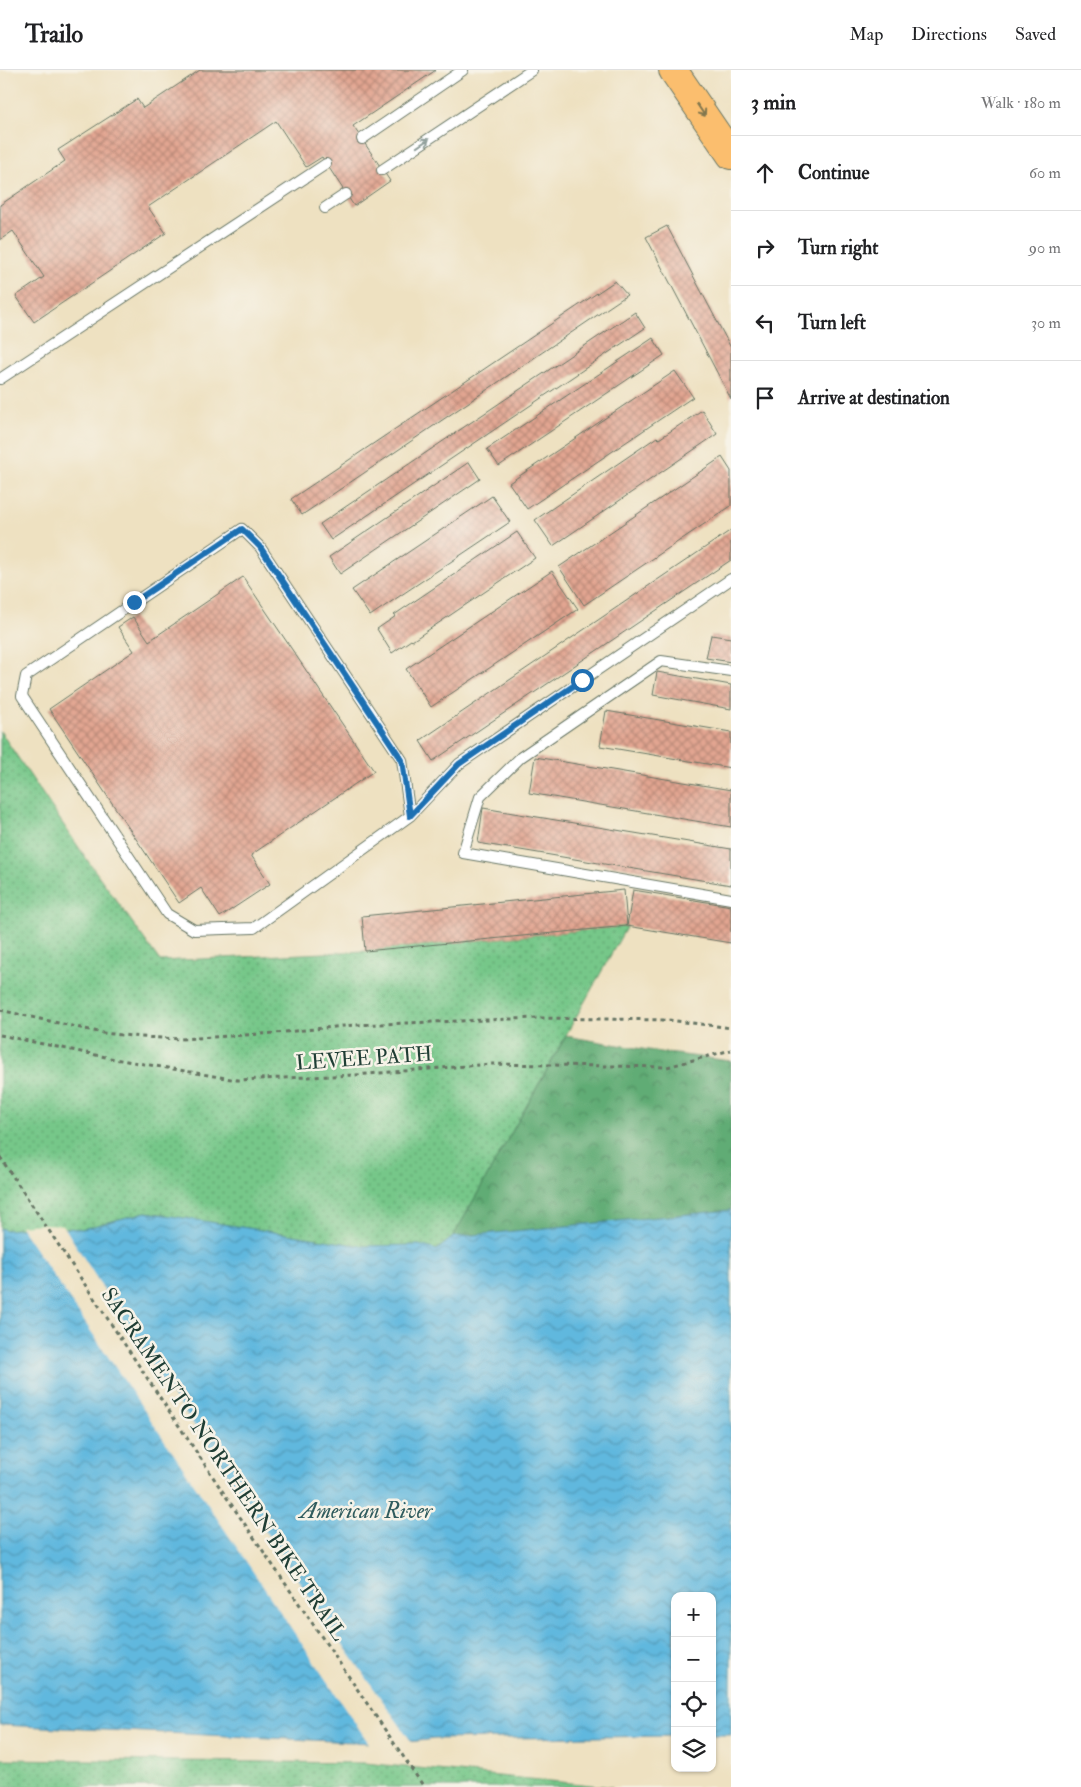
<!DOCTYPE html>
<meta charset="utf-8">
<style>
body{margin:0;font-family:"IM FELL Double Pica",serif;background:#f2f2f2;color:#202124}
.controls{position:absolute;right:15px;bottom:15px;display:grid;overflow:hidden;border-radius:10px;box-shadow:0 1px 4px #0004}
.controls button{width:45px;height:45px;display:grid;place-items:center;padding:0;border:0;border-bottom:1px solid #e0e0e0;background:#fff;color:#202124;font:25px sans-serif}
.stop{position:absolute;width:15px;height:15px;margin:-11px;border:4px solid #1f6fb2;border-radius:50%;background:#fff}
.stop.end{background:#1f6fb2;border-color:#fff;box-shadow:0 1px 5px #0008}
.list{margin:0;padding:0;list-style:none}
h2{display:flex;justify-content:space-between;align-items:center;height:65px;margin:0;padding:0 20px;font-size:21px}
h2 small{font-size:16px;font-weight:400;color:#757577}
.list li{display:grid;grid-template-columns:32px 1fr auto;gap:15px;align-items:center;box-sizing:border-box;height:75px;padding:0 20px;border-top:1px solid #e0e0e0}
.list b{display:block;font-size:19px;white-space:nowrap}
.list em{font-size:16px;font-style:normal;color:#757577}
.icon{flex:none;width:28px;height:28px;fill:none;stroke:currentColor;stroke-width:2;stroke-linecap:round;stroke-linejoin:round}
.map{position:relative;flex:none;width:731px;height:1717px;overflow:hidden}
header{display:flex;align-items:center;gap:30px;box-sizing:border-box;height:70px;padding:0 25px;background:#fff;border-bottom:1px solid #e0e0e0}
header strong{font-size:24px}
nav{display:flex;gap:28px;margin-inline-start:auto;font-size:18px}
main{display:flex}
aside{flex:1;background:#fff}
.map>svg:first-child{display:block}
</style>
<header>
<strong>Trailo</strong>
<nav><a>Map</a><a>Directions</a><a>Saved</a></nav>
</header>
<main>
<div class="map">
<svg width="731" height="1717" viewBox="0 0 731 1717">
<defs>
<pattern id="grass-dots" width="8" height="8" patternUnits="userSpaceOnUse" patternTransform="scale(1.25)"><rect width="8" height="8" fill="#76c789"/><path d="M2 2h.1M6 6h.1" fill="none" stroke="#60a371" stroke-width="1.8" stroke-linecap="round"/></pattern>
<pattern id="forest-crowns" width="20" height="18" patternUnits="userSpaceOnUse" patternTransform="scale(1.25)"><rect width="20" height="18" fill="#60ac75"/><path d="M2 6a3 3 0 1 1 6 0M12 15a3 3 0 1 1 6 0" fill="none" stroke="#4f8d61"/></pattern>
<pattern id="water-waves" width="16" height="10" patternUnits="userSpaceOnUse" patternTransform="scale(1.25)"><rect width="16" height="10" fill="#61b8de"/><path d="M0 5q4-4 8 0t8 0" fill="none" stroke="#4f97b5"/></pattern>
<pattern id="building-cross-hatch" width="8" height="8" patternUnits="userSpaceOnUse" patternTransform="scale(1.25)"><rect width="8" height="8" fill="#e2a591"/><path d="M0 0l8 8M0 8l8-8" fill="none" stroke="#b78877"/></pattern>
</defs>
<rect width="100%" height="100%" fill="#f7f3e8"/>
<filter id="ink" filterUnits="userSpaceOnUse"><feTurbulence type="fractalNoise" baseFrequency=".02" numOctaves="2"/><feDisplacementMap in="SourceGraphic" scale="10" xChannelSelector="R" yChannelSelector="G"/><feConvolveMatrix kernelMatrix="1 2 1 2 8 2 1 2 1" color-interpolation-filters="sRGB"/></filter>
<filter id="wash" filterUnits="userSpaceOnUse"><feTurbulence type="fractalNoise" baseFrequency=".0096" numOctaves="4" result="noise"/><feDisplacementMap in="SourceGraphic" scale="20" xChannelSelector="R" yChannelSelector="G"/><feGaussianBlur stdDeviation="1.12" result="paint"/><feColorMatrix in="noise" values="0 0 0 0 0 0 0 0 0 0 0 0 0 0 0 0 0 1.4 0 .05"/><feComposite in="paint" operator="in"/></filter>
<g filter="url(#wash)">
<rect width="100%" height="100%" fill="#eee1c1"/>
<g fill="url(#grass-dots)" stroke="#4a825e">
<path d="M 0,661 L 88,791 L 160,891 L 365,881 L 627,856 L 453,1167 L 437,1180 L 419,1175 L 362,1176 L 146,1142 L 83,1159 L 43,1157 L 5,1160 L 0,1158 Z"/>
<path d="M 0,1689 L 365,1693 L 612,1717 L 0,1717 Z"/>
</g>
<path fill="url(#forest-crowns)" stroke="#407454" d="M 566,966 L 660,982 L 731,991 L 731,1140 L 453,1167 Z"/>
<path fill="url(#water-waves)" stroke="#407a89" d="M 731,1140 L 731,1665 L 712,1665 L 712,1526 L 675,1526 L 675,1666 L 434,1669 L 393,1674 L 0,1655 L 0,1158 L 6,1160 L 43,1157 L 83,1159 L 146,1142 L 362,1176 L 419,1175 L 437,1180 L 453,1167 Z"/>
<path fill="#eee1c1" d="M 43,1154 L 63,1155 L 164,1315 L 188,1346 L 310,1528 L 413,1674 L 393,1676 L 370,1675 L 20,1156 Z"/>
<g id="blocks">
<g fill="url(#building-cross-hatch)">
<path d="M 200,0 L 436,0 L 353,56 L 390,111 L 354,136 L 322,87 L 306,97 L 276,51 L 148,137 L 166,163 L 34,252 L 16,226 L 44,207 L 13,161 L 0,170 L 0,135 L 65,91 L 58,80 L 137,29 L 143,38 Z"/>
<path d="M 667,156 L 731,278 L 731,329 L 646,167 Z"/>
<path d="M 615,211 L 627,225 L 302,445 L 291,429 Z"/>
<path d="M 635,242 L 645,258 L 331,470 L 320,454 Z"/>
<path d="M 653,268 L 664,285 L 499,396 L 487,379 Z"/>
<path d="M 675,301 L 693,327 L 527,439 L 509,413 Z"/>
<path d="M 702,340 L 717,364 L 553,476 L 535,450 L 657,367 L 659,369 Z"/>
<path d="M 722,387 L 731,401 L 731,436 L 584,535 L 559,497 Z"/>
<path d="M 469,392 L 480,409 L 340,504 L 329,487 Z"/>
<path d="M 492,426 L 510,452 L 370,546 L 352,520 Z"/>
<path d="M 731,460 L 731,490 L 433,691 L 420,671 L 421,670 Z"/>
<path d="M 517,462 L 535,488 L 412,571 L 411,570 L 392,583 L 377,559 L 396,546 L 394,545 Z"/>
<path d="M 552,501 L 578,539 L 431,637 L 406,599 Z"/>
<path d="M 243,507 L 374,701 L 251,785 L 270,814 L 220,847 L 201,818 L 179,833 L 49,639 L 134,581 L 118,557 L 133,547 L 149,571 Z"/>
<path d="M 711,565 L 731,568 L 731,592 L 706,588 Z"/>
<path d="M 657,602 L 731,615 L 731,639 L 653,625 Z"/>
<path d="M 606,641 L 731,662 L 731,698 L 600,676 Z"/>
<path d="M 535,687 L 731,720 L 731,757 L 529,723 Z"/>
<path d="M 483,738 L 731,779 L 731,815 L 478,773 Z"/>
<path d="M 624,820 L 627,856 L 633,820 L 731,836 L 731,873 L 627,856 L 365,881 L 362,846 Z"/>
</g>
</g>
</g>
<g filter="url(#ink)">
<use href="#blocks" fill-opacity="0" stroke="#677665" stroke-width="1"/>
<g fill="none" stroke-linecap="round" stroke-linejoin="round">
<g stroke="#677665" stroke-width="12">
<g id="lane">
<path d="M 362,69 L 463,0"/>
<path d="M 382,100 L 532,0"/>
<path d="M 325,138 L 346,124"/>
<path d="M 0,309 L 326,94"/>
<path d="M 731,601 L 661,591 L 521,687 L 480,727 L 463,783 L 731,829"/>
<path d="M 410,746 L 402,690 L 260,477 L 242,459 L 26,606 L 22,626 L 167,844 L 194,860 L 254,858 L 410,746 L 459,694 L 731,509"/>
</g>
</g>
<g stroke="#677665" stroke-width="30">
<path id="primary" d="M 673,0 L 731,85"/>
</g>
<g stroke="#677665" stroke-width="3" stroke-dasharray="4 4" stroke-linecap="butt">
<path d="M 0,940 L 103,963 L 141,967 L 181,969 L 275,963 L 354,955 L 538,948 L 668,950 L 731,958"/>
<path d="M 0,965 L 115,989 L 237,1010 L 355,1005 L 491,994 L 667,997 L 731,980"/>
<path d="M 0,1087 L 227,1428 L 424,1717"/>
</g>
<use href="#lane" stroke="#fff" stroke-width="10"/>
<use href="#primary" stroke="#fbbe6e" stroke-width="28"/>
</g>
<defs><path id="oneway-shaft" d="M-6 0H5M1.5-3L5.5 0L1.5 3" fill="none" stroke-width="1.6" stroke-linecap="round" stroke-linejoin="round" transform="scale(1.25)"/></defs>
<use stroke="#82774e" href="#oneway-shaft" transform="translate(701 40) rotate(56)"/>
<use stroke="#8f9e9a" href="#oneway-shaft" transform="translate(423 73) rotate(-34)"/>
</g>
<g fill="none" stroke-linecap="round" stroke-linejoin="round" filter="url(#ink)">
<path stroke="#1f6fb2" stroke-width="6" d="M 134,532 L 242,459 L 260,477 L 402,690 L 410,746 L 459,694 L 582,610"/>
</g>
<g text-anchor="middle" stroke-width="5" stroke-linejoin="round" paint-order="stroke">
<g font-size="21" fill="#1f3d34" stroke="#f7f3e8">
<text transform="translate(364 988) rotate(-4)" y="7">LEVEE PATH</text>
<text transform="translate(224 1394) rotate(56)" y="7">SACRAMENTO NORTHERN BIKE TRAIL</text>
</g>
<g font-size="22" font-style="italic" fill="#305c5e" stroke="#f7f3e8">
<text x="366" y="1448">American River</text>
</g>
</g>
</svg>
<div class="controls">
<button>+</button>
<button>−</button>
<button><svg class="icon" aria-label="locate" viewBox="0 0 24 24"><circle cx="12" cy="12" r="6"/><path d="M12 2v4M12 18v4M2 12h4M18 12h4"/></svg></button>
<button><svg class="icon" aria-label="layers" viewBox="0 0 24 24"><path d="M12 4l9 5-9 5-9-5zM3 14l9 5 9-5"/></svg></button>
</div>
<div class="stop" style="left:582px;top:610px"></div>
<div class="stop end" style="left:134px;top:532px"></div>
</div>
<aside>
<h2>3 min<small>Walk · 180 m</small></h2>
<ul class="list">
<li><svg class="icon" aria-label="ahead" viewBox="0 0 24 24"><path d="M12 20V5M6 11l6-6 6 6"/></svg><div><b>Continue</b></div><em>60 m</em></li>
<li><svg class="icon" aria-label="right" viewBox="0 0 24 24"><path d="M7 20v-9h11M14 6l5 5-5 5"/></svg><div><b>Turn right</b></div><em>90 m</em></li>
<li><svg class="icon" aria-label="left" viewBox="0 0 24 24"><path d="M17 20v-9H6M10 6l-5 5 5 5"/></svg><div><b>Turn left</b></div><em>30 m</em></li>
<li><svg class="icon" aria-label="arrive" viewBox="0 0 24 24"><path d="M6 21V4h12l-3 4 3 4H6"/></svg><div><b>Arrive at destination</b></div></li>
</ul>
</aside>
</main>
